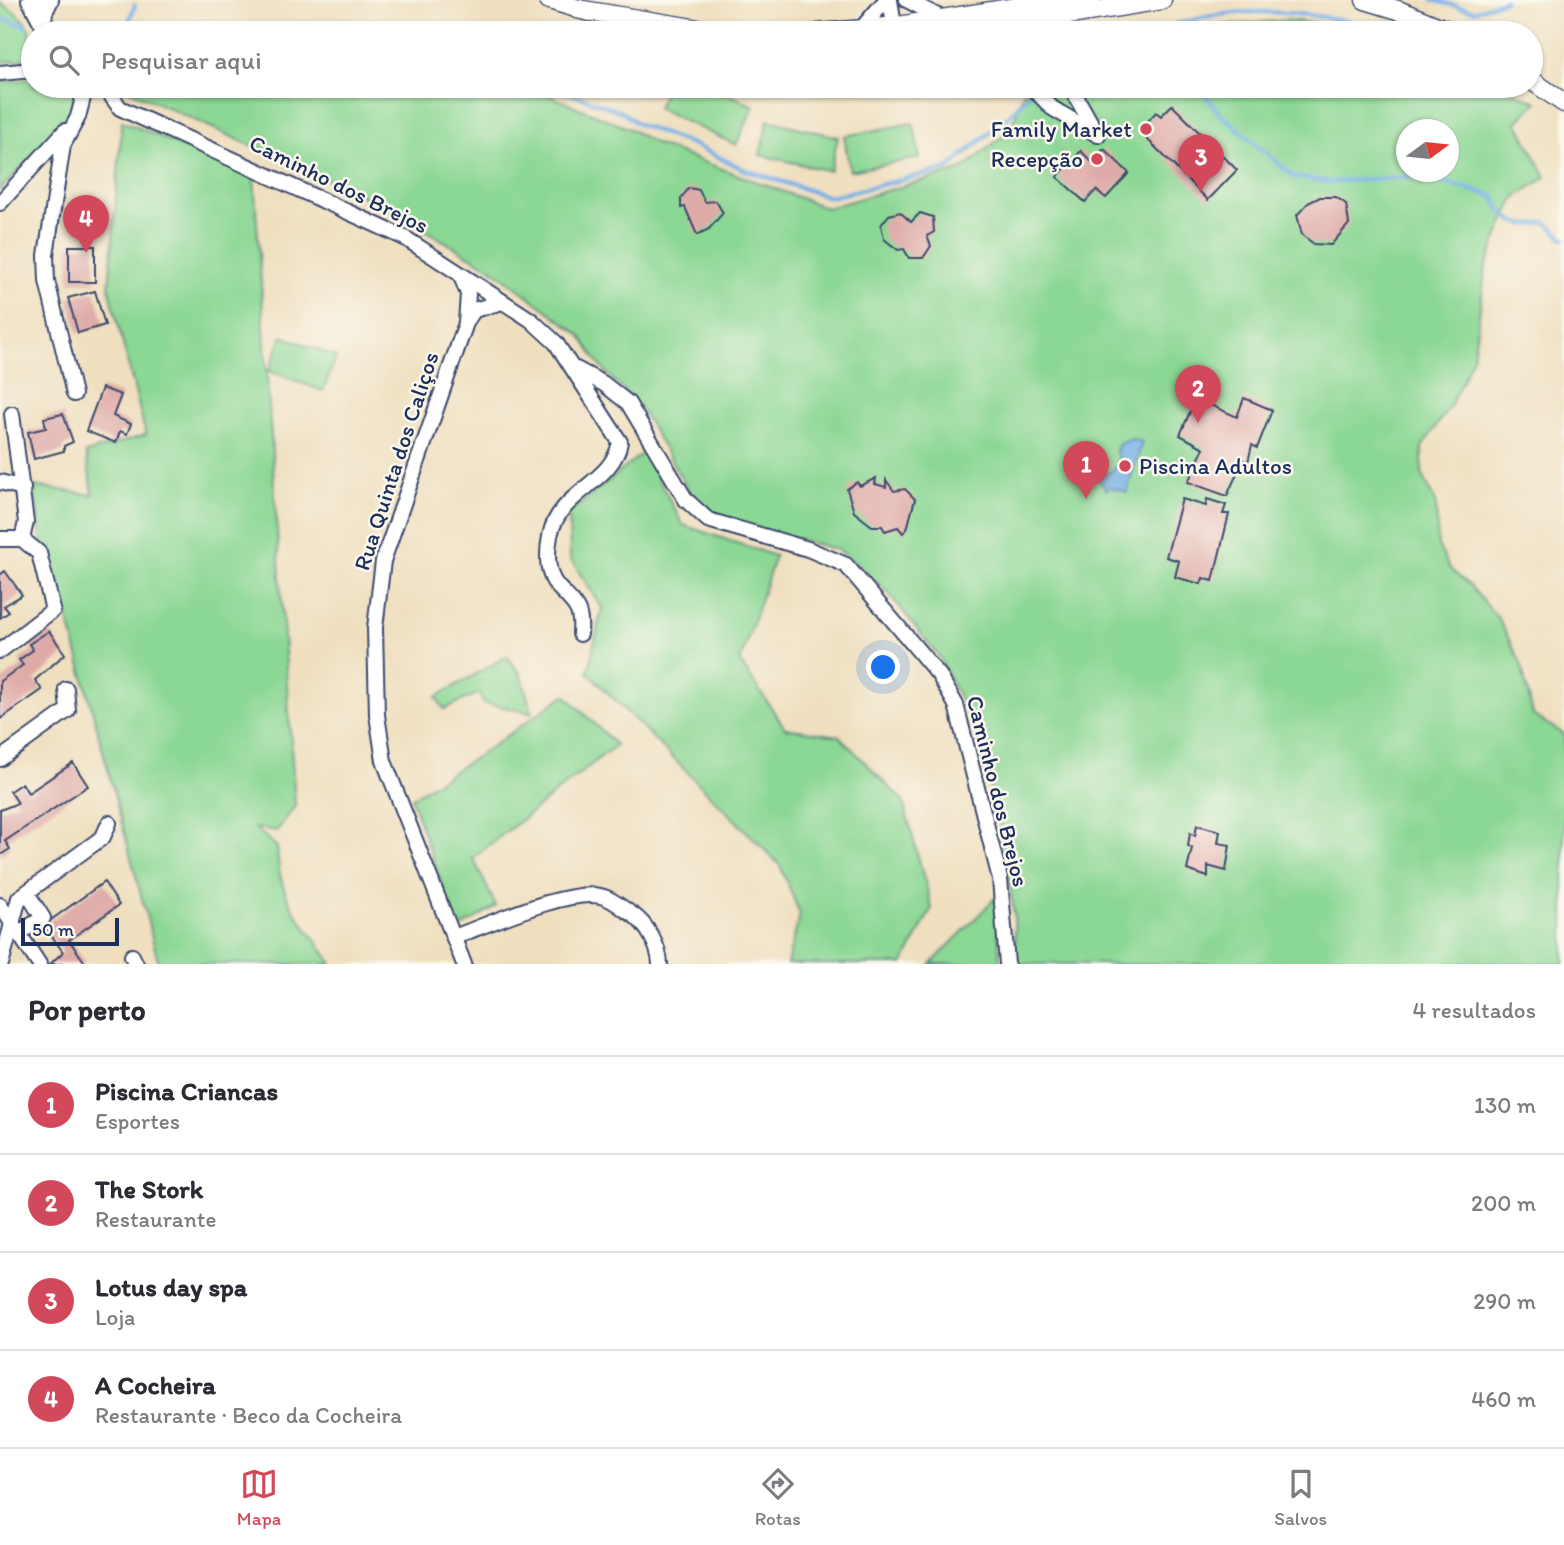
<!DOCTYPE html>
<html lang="pt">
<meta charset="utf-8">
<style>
body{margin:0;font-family:Itim,sans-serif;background:#f7f7f7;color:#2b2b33}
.compass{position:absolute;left:1396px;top:119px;width:63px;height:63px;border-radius:50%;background:#fff;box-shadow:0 2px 5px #0004;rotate:75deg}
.scale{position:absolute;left:21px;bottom:18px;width:98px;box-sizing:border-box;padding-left:7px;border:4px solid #1b2f5e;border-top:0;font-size:19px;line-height:24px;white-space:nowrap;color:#1b2f5e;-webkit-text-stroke:5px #fbf7ec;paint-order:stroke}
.you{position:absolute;left:884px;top:668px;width:24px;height:24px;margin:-18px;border:5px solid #fff;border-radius:50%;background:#1a73e8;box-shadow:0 0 0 10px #1a73e833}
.badge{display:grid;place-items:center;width:46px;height:46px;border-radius:50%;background:#d1495b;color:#fff;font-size:23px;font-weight:700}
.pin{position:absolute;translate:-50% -58px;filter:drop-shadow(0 2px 4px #0008)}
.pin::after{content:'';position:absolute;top:37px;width:24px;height:21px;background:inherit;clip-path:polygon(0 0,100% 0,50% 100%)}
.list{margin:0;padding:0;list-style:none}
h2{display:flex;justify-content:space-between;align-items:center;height:91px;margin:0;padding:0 28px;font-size:30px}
h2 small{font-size:23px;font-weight:400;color:#7c7c81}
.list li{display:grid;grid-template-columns:46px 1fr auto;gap:21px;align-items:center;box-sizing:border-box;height:98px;padding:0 28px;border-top:2px solid #e1e1e2}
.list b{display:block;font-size:26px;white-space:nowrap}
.list p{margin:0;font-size:23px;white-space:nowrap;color:#7c7c81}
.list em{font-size:23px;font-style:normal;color:#7c7c81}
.icon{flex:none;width:38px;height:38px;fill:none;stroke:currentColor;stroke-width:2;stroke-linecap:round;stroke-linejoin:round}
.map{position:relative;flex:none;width:1564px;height:964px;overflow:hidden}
.search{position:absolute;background:#fff;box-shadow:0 2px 5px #0004;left:21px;right:21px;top:21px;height:77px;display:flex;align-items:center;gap:18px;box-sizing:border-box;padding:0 24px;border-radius:38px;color:#7c7c81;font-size:26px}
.sheet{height:483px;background:#fff}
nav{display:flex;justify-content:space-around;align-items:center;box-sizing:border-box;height:98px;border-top:2px solid #e1e1e2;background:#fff;font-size:19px;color:#7c7c81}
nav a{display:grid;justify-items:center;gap:4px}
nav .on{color:#d1495b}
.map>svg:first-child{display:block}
</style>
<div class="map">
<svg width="1564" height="964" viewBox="0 0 1564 964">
<rect width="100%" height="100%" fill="#fbf7ec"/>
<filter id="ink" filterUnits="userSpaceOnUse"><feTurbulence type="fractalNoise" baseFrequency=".0143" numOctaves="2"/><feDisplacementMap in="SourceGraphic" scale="14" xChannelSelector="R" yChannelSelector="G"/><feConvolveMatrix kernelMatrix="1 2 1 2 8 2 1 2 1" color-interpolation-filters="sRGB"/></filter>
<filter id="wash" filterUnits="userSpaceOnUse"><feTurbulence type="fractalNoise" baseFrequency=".00686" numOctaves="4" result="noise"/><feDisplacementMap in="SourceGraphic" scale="28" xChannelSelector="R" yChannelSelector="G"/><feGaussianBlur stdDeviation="1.57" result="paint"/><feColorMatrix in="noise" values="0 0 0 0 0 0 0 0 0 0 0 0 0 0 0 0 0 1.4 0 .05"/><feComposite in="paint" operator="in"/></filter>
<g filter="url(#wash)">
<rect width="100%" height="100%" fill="#efdfbf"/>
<g fill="#8bd794" stroke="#538379" stroke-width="2" fill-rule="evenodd">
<path d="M 0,3 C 27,17 31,25 33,55 L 29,59 L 0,62 Z"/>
<path d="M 1285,20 L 1353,27 L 1371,33 L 1137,33 Z"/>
<path d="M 33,79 L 33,86 L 78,86 L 77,105 L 0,191 L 0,82 Z"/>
<path d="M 124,86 L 526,86 L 630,129 L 658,145 L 827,208 L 963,169 L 1011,129 L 1023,93 L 1030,86 L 1501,86 L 1537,102 L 1517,122 L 1546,177 L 1516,197 L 1506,216 L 1486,266 L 1473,357 L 1450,406 L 1422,447 L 1422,473 L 1436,504 L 1438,545 L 1449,568 L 1471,587 L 1498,618 L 1521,663 L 1533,715 L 1564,734 L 1564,964 L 1016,964 L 1014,914 L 1001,829 L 976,732 L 940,658 L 886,590 L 838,550 L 714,516 L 692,496 L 641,409 L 601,367 L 580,335 L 492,269 L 380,204 L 126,89 ZM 1406,130 L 1448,130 L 1448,172 L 1406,172 Z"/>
<path d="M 667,86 L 711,86 L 754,106 L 736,145 L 657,108 Z"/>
<path d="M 768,120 L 838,137 L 830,171 L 760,155 Z"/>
<path d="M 122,121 L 254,176 L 295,806 L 277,831 L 255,828 L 277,847 C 279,907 303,918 332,964 L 159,964 L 66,610 L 41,537 L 34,486 L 93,495 L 86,453 L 146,435 L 109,288 Z"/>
<path d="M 913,123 L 920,158 L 850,171 L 844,136 Z"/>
<path d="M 282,336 L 336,357 L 323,391 L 269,371 Z"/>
<path d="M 644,452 L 683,525 L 775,556 L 740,662 L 785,728 L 839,736 L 903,801 L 932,908 L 903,964 L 787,964 L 800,914 L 780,865 L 588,673 L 602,608 L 570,558 L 569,513 Z"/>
<path d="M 507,656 L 521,675 L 532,713 L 483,703 L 479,693 L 444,709 L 436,697 Z"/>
<path d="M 565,695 L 616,745 L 473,858 L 496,906 L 458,929 L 411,798 L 478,756 Z"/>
<path d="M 996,897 L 1000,964 L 931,964 Z"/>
</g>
<path fill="#77b1e8" stroke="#4970a3" stroke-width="2" d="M 1131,439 L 1142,442 L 1127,492 L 1110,487 L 1106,490 L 1098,477 C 1110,473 1115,471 1119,459 L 1116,451 L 1119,444 Z"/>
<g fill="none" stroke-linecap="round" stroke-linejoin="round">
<g stroke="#77b1e8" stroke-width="4.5">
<path d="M 1433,0 L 1475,11 L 1505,0"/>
<path d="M 0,18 L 26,26"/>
<path d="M 61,29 L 104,28 L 107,33"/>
<path d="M 1148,31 C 1169,26 1191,20 1212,16 C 1267,6 1327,16 1380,28 L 1390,22"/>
<path d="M 125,33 L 135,5"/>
<path d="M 550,86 L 622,112 L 638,124 L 694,145 L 745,170 L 830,197 L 947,169 L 1008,117 L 1032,91"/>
<path d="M 1198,86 L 1218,112 L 1294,177 L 1329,182 L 1421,176 L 1494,196 C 1501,221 1522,229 1546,222 L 1564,239"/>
</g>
</g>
<g id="blocks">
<g fill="#dfaba9">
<path d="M 1172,105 L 1237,170 L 1208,200 L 1139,131 L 1156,112 L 1161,116 Z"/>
<path d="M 1104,149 L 1129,173 L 1106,198 L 1096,190 L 1085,202 L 1057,177 L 1081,151 L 1092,162 Z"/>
<path d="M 689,188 L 699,190 L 705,202 L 716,201 L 723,213 L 709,229 L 697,235 L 685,207 L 681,208 L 681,198 Z"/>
<path d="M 1320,197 L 1336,197 L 1346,204 L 1349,224 L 1331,245 L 1314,244 L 1302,235 L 1297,215 L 1308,203 Z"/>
<path d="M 900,212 L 911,222 L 920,213 L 933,217 L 934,232 L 927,236 L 931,246 L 923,258 L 909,258 L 904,249 L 898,250 L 884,239 L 881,225 L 889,215 Z"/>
<rect x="69" y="246" width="26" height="36"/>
<path d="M 95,291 L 105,325 L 78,333 L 68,298 Z"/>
<path d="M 102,388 L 121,395 L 113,416 L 131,424 L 127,434 L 120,431 L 116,443 L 86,431 Z"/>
<path d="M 1244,398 L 1272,410 L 1257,448 L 1252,445 L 1248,462 L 1243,460 L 1227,496 L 1188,482 L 1204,448 L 1180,435 L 1192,407 L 1201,411 L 1204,402 L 1237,417 Z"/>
<path d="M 63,414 L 73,442 L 64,446 L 64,451 L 34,459 L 28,432 L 46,428 L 44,418 Z"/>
<path d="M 876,478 L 875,484 L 886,487 L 886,480 L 894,491 L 905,489 L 915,499 L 907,529 L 903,533 L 898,527 L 885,531 L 882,526 L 872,526 L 854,512 L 847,489 L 857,482 L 860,486 Z"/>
<path d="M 1182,499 L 1206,506 L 1207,499 L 1226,505 L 1223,514 L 1229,514 L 1213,581 L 1203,578 L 1201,584 L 1175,577 L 1179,561 L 1166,557 Z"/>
<path d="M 5,571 L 22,595 L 4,606 L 9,612 L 0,618 L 0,575 Z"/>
<path d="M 49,631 L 65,654 L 35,680 L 42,690 L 0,719 L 0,681 L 23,665 L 19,660 L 33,650 L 29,644 Z"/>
<path d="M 73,763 L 88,786 L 5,841 L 10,849 L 0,855 L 0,810 L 18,803 L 10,791 L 22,783 L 28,793 Z"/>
<path d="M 1197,825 L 1220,831 L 1218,843 L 1230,845 L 1226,871 L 1208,866 L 1208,877 L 1187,870 L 1192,848 L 1188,846 L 1190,833 L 1195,836 Z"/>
<path d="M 104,882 L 119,905 L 69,940 L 86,964 L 50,964 L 63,952 L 44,925 Z"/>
</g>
</g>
</g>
<g filter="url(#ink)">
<use href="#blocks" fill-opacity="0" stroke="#3b496d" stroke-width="2"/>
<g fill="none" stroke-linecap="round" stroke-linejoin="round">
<g stroke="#3b496d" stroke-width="18">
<g id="minor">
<path d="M 29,0 L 43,26"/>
<path d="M 890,0 L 893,19 L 903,32"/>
<path d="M 907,0 L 943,19"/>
<path d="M 1050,8 L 1093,0"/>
<path d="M 861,29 L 886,0"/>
<path d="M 43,33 L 45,12 L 51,0"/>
<path d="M 0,73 L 33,70"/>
<path d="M 110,86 L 112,97 L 120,108 L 405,238 L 531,320 L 556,343 L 620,442 C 613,483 558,492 550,536 C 547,552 546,575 559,588 C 575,605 582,608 580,634"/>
<path d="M 1031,86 L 1052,108 L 1098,135"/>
<path d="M 1070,86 L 1097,134"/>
<path d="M 0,203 L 65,131"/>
<path d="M 461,276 L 468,294 L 466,323 L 383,561 L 375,628 L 377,715 L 384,761 L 464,964"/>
<path d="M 466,322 L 474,310 L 502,302"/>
<path d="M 576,369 L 604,384 L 628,403 L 686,500 L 708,520 L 808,549 L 846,565 L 939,675 L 956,705 L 1000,879 L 1007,964"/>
<path d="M 74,394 L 47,281 L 46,255 L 63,145 L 78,117 L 86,86"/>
<path d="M 12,414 L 26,522 L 22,539"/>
<path d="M 0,482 L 23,488"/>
<path d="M 0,539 L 22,539 L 39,553 L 53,610 L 0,651"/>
<path d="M 0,759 L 68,710 L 66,689"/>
<path d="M 0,905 L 39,964"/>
<path d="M 19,933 L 43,918 L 27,893"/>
<path d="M 454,937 C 487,925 573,886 604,897 C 614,900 623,909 632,914 C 647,924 659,946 660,964"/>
<path d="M 132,956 L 136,964"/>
<path d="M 1,964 L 19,898 L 103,837 L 109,823"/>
</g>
</g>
<g stroke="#3b496d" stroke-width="21">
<g id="major">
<path d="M 40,0 L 41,0"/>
<path d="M 549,0 L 589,12"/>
<path d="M 1365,0 L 1398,10 L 1454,33"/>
<path d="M 577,9 L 723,33"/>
<path d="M 818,33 L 898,26 L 1060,0"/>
<path d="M 959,33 L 1162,0"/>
<path d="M 1531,80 L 1564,103"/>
</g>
</g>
<use href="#minor" stroke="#fff" stroke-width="14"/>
<use href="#major" stroke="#fff" stroke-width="18"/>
</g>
</g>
<g fill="#d1495b" stroke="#fbf7ec" stroke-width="2.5">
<circle cx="1146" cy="129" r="7"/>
<circle cx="1097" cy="159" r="7"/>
<circle cx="1125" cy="466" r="7"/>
</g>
<g text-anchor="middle" stroke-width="5" stroke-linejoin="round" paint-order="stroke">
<g font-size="23" fill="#1b2f5e" stroke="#fbf7ec" text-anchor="end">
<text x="1132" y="137">Family Market</text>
<text x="1083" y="167">Recepção</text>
<text x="1139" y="474" text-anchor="start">Piscina Adultos</text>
</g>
<g font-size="23" fill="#1b2f5e" stroke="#fbf7ec">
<text transform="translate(339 184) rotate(26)" y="8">Caminho dos Brejos</text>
<text transform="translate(396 461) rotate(-72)" y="8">Rua Quinta dos Caliços</text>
<text transform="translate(998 791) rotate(76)" y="8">Caminho dos Brejos</text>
</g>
</g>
</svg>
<svg class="compass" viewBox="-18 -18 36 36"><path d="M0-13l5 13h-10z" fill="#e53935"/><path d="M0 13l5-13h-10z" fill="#7c7c81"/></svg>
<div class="scale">50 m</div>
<div class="you"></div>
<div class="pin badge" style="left:1086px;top:499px">1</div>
<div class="pin badge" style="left:1198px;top:423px">2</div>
<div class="pin badge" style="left:1201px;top:192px">3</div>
<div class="pin badge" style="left:86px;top:253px">4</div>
<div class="search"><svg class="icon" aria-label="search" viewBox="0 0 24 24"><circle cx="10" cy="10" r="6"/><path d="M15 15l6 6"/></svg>Pesquisar aqui</div>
</div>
<section class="sheet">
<h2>Por perto<small>4 resultados</small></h2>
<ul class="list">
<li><span class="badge">1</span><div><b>Piscina Criancas</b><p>Esportes</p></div><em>130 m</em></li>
<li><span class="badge">2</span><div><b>The Stork</b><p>Restaurante</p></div><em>200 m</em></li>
<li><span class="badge">3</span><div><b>Lotus day spa</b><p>Loja</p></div><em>290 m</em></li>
<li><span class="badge">4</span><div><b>A Cocheira</b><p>Restaurante · Beco da Cocheira</p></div><em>460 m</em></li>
</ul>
</section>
<nav>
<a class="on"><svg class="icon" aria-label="map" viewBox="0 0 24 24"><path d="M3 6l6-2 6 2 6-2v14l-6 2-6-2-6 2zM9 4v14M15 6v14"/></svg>Mapa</a>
<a><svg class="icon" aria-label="directions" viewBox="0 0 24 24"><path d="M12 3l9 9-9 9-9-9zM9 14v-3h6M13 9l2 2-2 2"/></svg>Rotas</a>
<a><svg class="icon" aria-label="saved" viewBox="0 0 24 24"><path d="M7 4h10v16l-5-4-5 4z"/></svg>Salvos</a>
</nav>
